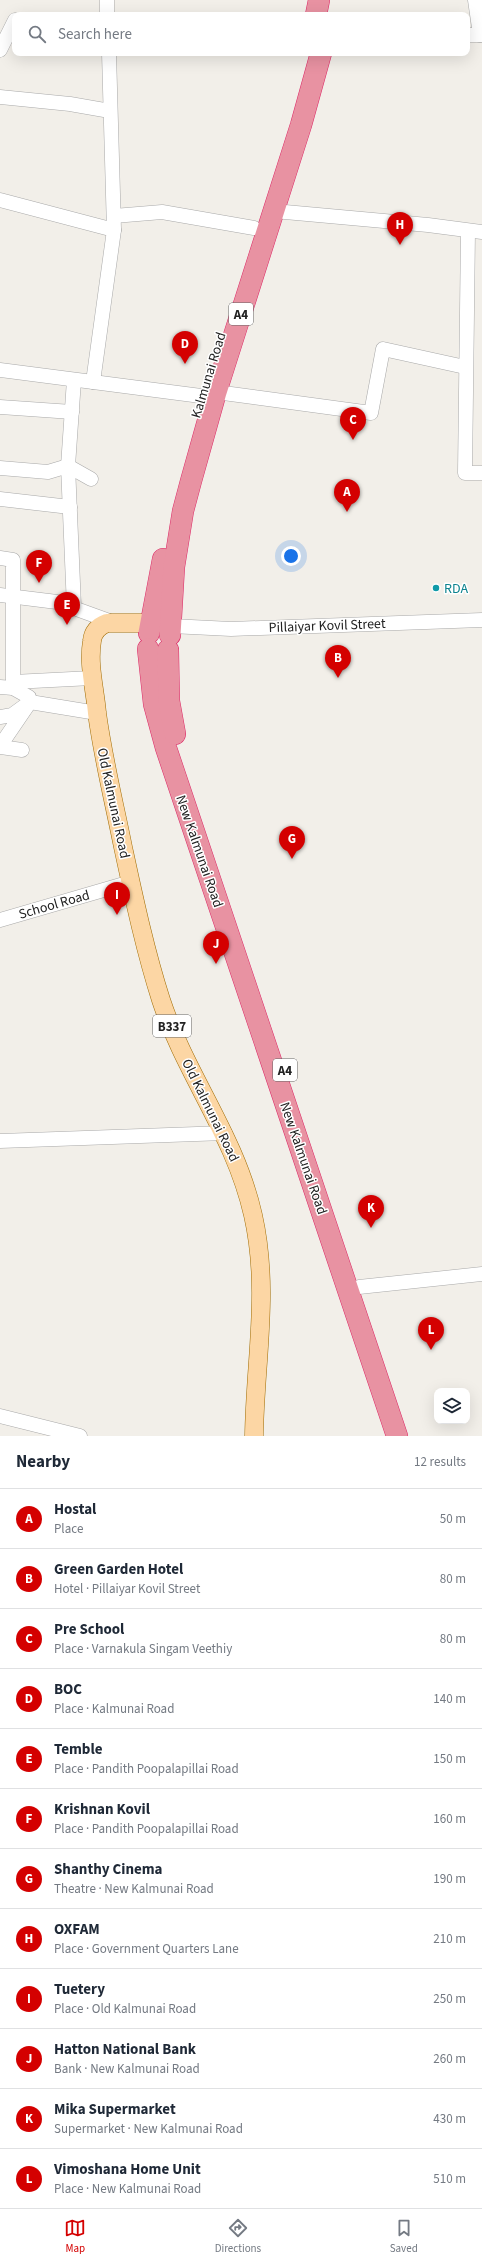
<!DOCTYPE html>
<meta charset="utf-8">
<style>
body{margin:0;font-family:"Source Sans 3",sans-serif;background:#f2f2f3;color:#1f2937}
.controls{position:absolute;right:12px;bottom:12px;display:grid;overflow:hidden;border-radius:8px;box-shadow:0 4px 16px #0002}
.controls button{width:36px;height:36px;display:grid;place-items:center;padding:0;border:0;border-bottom:1px solid #e0e1e3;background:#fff;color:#1f2937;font:20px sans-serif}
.you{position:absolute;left:291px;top:556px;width:14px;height:14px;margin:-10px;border:3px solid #fff;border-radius:50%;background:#1a73e8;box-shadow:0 0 0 6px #1a73e833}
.badge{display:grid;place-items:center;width:26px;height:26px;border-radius:50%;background:#d40000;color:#fff;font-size:13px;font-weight:700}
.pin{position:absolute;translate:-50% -33px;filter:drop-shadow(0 1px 2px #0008)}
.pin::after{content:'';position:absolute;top:21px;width:14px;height:12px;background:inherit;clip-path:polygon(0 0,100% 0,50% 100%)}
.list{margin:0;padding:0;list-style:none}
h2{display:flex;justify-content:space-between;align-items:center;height:52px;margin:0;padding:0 16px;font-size:17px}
h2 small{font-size:13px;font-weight:400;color:#747a83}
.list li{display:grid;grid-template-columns:26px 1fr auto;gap:12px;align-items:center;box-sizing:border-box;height:60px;padding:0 16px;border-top:1px solid #e0e1e3}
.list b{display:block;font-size:15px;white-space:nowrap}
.list p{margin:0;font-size:13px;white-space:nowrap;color:#747a83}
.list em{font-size:13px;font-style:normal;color:#747a83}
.icon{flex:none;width:22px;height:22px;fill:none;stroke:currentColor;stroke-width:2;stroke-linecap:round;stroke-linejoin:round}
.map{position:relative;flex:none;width:482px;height:1436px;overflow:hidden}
.search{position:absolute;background:#fff;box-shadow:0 4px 16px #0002;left:12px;right:12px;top:12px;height:44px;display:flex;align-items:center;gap:10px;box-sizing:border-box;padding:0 14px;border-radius:8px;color:#747a83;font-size:15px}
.sheet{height:772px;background:#fff}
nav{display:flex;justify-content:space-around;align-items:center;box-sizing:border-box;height:56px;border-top:1px solid #e0e1e3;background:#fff;font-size:11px;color:#747a83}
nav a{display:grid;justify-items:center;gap:2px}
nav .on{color:#d40000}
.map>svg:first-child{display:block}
</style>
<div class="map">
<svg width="482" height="1436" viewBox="0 0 482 1436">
<rect width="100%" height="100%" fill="#f2efe9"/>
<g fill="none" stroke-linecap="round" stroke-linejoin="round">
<g stroke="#a9a9a9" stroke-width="15">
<g id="minor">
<path d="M 107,0 L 107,15"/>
<path d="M 475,0 L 480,35"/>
<path d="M 467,35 L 482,35"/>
<path d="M 0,50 L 15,20"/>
<path d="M 0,97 L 70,104 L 110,111"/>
<path d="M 0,200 L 114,230"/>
<path d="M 274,211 L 428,225 L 482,232"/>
<path d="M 114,216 L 162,212 L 254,228"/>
<path d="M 468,231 L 465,473 L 482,473"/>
<path d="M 0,370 L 201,396"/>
<path d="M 93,382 L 114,230 L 109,53"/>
<path d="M 216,392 L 371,413 L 383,349 L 465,367"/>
<path d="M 0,407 L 72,412"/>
<path d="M 0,468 L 48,472 L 68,466 L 91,479"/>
<path d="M 0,499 L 70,507"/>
<path d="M 0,558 L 13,560 L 13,688"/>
<path d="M 0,595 L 57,602 L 115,623"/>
<path d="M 74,607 L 68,466 L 74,380"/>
<path d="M 171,626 L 231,629 L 482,620"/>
<path d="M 13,682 L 92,678"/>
<path d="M 0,687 L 13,688 L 29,697 L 30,702 L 97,713"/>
<path d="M 0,717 L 12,715 L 30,702 L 0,746"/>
<path d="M 0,747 L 22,750"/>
<path d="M 0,920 L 131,882"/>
<path d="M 0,1141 L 225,1133"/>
<path d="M 359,1287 L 482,1274"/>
<path d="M 0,1416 L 80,1436"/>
</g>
</g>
<g stroke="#a06b00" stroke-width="19">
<path id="major" d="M 151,623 L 107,623 C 99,626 93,631 92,641 C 88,665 95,689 97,713 C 103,758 114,802 123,847 C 134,898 145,950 161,1000 C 186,1076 235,1135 253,1215 C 270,1290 255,1361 254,1436"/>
</g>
<g stroke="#dc2a67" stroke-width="22">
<g id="highway">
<path d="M 316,15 L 319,0"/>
<path d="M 149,633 L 163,559"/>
<path d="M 170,635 L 174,567 L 183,511 L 191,481 L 216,392 L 301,125 L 321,53"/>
<path d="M 148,649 L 154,704 L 166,748 L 397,1436"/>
<path d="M 168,650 L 169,701 L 175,734"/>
</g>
</g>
<use href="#minor" stroke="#fff" stroke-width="14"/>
<use href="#major" stroke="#fcd6a4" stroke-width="18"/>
<use href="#highway" stroke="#e892a2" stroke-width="21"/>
</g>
<circle fill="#0f9aa8" stroke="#fff" stroke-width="1.5" cx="436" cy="588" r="4"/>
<g text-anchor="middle" stroke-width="3" stroke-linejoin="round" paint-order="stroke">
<g fill="#fff" stroke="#646464" stroke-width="1">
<rect x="229" y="303" width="24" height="22" rx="3"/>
<rect x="153" y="1015" width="38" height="22" rx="3"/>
<rect x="273" y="1059" width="24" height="22" rx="3"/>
</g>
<g font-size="13" font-weight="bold" fill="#222">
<text x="241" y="319">A4</text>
<text x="172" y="1031">B337</text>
<text x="285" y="1075">A4</text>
</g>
<g font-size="14" fill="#222" stroke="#fff">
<text transform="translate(208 375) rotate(-73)" y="5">Kalmunai Road</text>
<text transform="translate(327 625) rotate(-2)" y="5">Pillaiyar Kovil Street</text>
<text transform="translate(114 803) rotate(78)" y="5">Old Kalmunai Road</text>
<text transform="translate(200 851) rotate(71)" y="5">New Kalmunai Road</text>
<text transform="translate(54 904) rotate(-16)" y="5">School Road</text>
<text transform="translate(211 1110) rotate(64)" y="5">Old Kalmunai Road</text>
<text transform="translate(304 1158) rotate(71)" y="5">New Kalmunai Road</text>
</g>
<g font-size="14" fill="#0d838f" stroke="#fff" text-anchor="start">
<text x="444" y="593">RDA</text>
</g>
</g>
</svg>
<div class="controls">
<button><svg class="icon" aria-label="layers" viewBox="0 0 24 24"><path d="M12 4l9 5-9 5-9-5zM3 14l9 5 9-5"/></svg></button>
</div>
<div class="you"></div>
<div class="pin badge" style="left:347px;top:512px">A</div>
<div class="pin badge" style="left:338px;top:678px">B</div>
<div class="pin badge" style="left:353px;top:440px">C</div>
<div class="pin badge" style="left:185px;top:364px">D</div>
<div class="pin badge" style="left:67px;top:625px">E</div>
<div class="pin badge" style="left:39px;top:583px">F</div>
<div class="pin badge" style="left:292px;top:859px">G</div>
<div class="pin badge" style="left:400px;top:245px">H</div>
<div class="pin badge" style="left:117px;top:915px">I</div>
<div class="pin badge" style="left:216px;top:964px">J</div>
<div class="pin badge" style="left:371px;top:1228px">K</div>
<div class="pin badge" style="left:431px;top:1350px">L</div>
<div class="search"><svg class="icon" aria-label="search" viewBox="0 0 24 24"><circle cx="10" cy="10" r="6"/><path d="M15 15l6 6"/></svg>Search here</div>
</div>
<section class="sheet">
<h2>Nearby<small>12 results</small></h2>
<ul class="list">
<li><span class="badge">A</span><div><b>Hostal</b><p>Place</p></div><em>50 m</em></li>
<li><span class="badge">B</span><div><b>Green Garden Hotel</b><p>Hotel · Pillaiyar Kovil Street</p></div><em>80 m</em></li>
<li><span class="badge">C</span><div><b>Pre School</b><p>Place · Varnakula Singam Veethiy</p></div><em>80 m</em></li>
<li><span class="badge">D</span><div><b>BOC</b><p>Place · Kalmunai Road</p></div><em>140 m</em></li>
<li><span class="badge">E</span><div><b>Temble</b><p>Place · Pandith Poopalapillai Road</p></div><em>150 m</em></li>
<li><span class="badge">F</span><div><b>Krishnan Kovil</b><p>Place · Pandith Poopalapillai Road</p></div><em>160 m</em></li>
<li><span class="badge">G</span><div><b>Shanthy Cinema</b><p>Theatre · New Kalmunai Road</p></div><em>190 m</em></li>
<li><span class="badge">H</span><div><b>OXFAM</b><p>Place · Government Quarters Lane</p></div><em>210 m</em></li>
<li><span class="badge">I</span><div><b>Tuetery</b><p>Place · Old Kalmunai Road</p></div><em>250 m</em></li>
<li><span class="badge">J</span><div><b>Hatton National Bank</b><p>Bank · New Kalmunai Road</p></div><em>260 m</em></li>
<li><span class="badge">K</span><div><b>Mika Supermarket</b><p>Supermarket · New Kalmunai Road</p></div><em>430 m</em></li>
<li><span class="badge">L</span><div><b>Vimoshana Home Unit</b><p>Place · New Kalmunai Road</p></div><em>510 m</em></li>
</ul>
</section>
<nav>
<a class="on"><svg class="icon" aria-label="map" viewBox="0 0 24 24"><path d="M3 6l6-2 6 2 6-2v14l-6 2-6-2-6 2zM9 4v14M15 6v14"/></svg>Map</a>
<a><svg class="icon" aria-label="directions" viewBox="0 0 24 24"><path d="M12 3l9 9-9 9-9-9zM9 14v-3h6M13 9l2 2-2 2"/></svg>Directions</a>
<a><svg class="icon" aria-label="saved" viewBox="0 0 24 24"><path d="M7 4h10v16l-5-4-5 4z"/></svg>Saved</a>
</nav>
